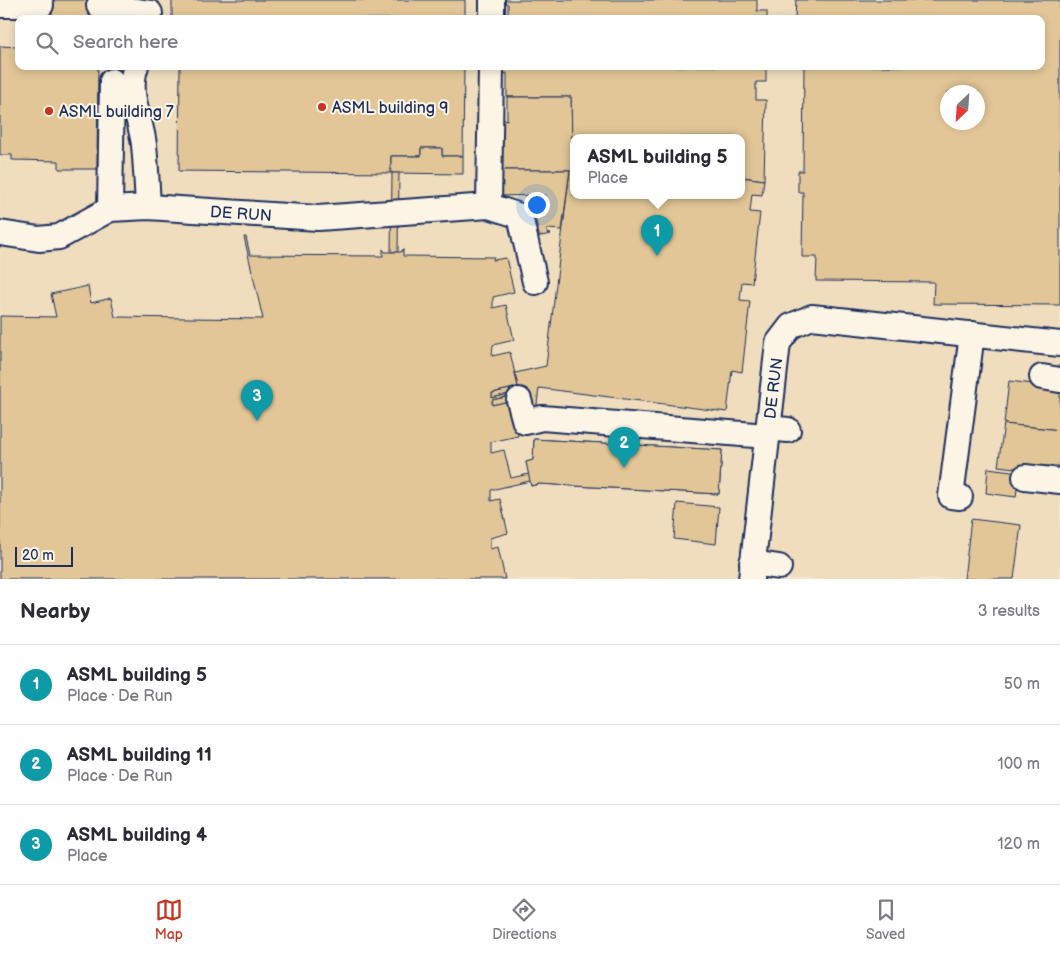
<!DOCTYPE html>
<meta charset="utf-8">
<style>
body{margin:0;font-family:"Balsamiq Sans",sans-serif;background:#f2f2f3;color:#2b2b33}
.compass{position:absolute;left:940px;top:85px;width:45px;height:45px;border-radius:50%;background:#fff;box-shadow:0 2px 8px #0003;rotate:205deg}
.scale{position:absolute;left:15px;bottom:12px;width:58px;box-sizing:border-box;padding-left:5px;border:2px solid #1b2f5e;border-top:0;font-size:14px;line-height:18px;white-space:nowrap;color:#1b2f5e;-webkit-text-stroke:4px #fcf5e5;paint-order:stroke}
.you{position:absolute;left:536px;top:204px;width:18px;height:18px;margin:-12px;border:4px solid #fff;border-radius:50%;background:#1a73e8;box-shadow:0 0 0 8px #1a73e833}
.badge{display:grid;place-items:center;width:32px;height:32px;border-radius:50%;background:#c8321e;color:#fff;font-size:16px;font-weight:700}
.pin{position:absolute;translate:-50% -41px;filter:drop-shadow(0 1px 2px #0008)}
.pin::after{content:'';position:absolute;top:26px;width:18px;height:15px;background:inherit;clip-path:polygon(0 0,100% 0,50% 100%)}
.popup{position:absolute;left:570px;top:134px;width:175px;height:65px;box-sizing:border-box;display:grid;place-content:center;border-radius:10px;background:#fff;filter:drop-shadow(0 1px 4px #0005);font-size:16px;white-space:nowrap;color:#7c7c81}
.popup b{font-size:19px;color:#2b2b33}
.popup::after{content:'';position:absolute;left:50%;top:100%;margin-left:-10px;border:10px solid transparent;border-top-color:#fff}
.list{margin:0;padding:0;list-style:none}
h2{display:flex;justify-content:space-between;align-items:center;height:65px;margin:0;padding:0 20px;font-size:21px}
h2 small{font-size:16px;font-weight:400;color:#7c7c81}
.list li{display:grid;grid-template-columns:32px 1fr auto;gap:15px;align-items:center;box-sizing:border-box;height:80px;padding:0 20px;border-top:1px solid #e1e1e2}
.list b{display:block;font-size:19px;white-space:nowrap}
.list p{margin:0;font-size:16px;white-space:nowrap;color:#7c7c81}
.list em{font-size:16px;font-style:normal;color:#7c7c81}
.icon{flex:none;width:28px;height:28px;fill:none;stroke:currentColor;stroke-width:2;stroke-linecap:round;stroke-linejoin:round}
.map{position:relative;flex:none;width:1060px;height:579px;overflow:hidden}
.search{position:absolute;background:#fff;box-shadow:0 2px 8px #0003;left:15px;right:15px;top:15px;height:55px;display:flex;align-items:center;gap:12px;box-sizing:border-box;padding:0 18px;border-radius:10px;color:#7c7c81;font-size:19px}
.sheet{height:305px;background:#fff}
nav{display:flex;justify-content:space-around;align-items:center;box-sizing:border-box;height:70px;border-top:1px solid #e1e1e2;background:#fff;font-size:14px;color:#7c7c81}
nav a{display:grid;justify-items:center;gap:2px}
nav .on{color:#c8321e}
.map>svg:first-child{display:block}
</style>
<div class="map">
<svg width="1060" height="579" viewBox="0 0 1060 579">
<rect width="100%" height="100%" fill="#f4e7ce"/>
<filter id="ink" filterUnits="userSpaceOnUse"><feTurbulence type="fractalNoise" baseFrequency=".02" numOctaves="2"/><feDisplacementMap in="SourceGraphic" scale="10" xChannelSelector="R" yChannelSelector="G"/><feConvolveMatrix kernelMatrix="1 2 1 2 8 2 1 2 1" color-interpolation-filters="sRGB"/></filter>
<g filter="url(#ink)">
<path fill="#efddbe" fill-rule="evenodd" d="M 0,0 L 1060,0 L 1060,579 L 0,579 ZM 19,19 L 1041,19 L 1041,66 L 19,66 ZM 948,92 L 978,92 L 978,122 L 948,122 ZM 573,137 L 741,137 L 741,195 L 573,195 Z"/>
<g fill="#e2c697" stroke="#1b2f5e" fill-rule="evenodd">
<path d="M 51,0 L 99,0 L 99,19 L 50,19 Z"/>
<rect x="172" y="0" width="293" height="19"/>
<path d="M 500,0 L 757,0 L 757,11 L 767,11 L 767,19 L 508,19 L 508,4 L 500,3 Z"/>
<path d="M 796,0 L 1060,0 L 1060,305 L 933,304 L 934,282 L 816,281 L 817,257 L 802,257 L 803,192 L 798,192 L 798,171 L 803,171 L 804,66 L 1041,66 L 1041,19 L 795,19 ZM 948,92 L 978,92 L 978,122 L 948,122 Z"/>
<path d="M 0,46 L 19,47 L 19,66 L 98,66 L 97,169 L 59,169 L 59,161 L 12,160 L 12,155 L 0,155 Z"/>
<path d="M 180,66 L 464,66 L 463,156 L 442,156 L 442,148 L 421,148 L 421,156 L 391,156 L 391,173 L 179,171 Z"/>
<path d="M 499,66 L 766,66 L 766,82 L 756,82 L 756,100 L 766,100 L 764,180 L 741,177 L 741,137 L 573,137 L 573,155 L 571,155 L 571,97 L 507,97 L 507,73 L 502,75 Z"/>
<path d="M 507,97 L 571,97 L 573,195 L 741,195 L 741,177 L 764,180 L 762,195 L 752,194 L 750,212 L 760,213 L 752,283 L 742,282 L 740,300 L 750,301 L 742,372 L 732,370 L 727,412 L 539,388 L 536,412 L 510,401 L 492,405 L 492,400 L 510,396 L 509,394 L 492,398 L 492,393 L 518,387 L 515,373 L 546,366 L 570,170 L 497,170 L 501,118 L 507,120 Z"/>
<path d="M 421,148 L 442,148 L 442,156 L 463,156 L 463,174 L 391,173 L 391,156 L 421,156 Z"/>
<path d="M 497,170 L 570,170 L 562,230 L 547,229 L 547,233 L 551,234 L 536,237 L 539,235 L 536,221 L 533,219 L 535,215 L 533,206 L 546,203 L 546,195 L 497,196 Z"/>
<path d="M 392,173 L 399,173 L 398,252 L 391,252 Z"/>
<path d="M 244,237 L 246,237 L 250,255 L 383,256 L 383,249 L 385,252 L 401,252 L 403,249 L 403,256 L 494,257 L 493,260 L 506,258 L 514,292 L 493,297 L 493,308 L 506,305 L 514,340 L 493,345 L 492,356 L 510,352 L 518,387 L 492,393 L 492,398 L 509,394 L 510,396 L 492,400 L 492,405 L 510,401 L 518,436 L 491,442 L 491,453 L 504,450 L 511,478 L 529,474 L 526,462 L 533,460 L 534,439 L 722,450 L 719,494 L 539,484 L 531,486 L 530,481 L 491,490 L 491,501 L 500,499 L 508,533 L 490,538 L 490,549 L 498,547 L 505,579 L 0,579 L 0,316 L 56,317 L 51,294 L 88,286 L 91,303 L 111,298 L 115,317 L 263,319 Z"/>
<path d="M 1009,381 L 1050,386 L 1049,391 L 1060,393 L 1060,430 L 1004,424 Z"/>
<path d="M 1004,424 L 1060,430 L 1060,468 L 1059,466 L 1041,466 L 1040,471 L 998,466 Z"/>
<path d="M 534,439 L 722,450 L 719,494 L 539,484 L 531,486 L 526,462 L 533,460 Z"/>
<path d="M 988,468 L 1019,472 L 1016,497 L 986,493 Z"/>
<path d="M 677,503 L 719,507 L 716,544 L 674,539 Z"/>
<path d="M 971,519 L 1021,525 L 1014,579 L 964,579 Z"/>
</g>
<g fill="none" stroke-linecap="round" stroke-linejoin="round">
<g stroke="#1b2f5e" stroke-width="28">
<g id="minor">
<path d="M 0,5 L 41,5"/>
<path d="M 99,6 L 150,13"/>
<path d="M 492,19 L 492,0"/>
<path d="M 136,66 C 126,94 141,118 144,145 C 146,166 147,186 148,207"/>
<path d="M 489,206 L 491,66"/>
<path d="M 110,209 L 112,81"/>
<path id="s1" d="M 0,233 L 39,239 L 59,237 L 110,209 L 148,207 L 318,218 L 489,206 L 520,216 L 535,282"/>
<path d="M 1042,377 L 1060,380"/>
<path d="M 519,400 L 525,422 L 542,418 L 767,436"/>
<path d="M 768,428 L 788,430"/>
<path d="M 1025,477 L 1060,481"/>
<path d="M 960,497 L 951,496 L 972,334"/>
<path d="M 752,563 L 779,567"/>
<path id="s2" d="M 751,579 L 778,343 L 791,326 L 812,317 L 1060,344"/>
</g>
</g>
<use href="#minor" stroke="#fcf5e5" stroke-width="24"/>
</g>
</g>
<g fill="#c8321e" stroke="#fcf5e5" stroke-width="2">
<circle cx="322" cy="107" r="5"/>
<circle cx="49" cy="111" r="5"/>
</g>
<g text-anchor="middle" stroke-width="4" stroke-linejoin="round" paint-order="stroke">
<g font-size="16" fill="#1b2f5e" stroke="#fcf5e5" text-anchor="start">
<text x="332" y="113">ASML building 9</text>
<text x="59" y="117">ASML building 7</text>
</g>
<g font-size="16" fill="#1b2f5e" stroke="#fcf5e5">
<text dy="6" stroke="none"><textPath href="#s1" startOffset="249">DE RUN</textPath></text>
<text dy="6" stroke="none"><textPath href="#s2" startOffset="192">DE RUN</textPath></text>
</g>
</g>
</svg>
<svg class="compass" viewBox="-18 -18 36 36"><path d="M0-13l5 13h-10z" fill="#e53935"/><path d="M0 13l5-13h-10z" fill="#7c7c81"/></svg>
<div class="scale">20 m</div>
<div class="you"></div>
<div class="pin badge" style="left:657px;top:256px;background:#0f9aa8">1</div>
<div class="popup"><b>ASML building 5</b>Place</div>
<div class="pin badge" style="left:624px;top:468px;background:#0f9aa8">2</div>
<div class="pin badge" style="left:257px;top:421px;background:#0f9aa8">3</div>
<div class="search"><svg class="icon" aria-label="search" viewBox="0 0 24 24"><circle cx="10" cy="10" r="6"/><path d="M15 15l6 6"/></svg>Search here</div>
</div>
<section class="sheet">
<h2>Nearby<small>3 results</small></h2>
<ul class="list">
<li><span class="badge" style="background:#0f9aa8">1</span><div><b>ASML building 5</b><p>Place · De Run</p></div><em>50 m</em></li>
<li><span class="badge" style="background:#0f9aa8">2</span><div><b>ASML building 11</b><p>Place · De Run</p></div><em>100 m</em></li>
<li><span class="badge" style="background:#0f9aa8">3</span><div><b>ASML building 4</b><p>Place</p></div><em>120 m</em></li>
</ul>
</section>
<nav>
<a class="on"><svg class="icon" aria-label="map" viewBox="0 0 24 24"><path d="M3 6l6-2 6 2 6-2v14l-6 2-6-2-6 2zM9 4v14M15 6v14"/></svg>Map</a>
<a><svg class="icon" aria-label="directions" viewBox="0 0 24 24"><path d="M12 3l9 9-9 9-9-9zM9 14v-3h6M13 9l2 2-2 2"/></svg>Directions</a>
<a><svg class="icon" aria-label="saved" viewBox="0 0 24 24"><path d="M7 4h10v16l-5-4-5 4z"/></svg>Saved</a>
</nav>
